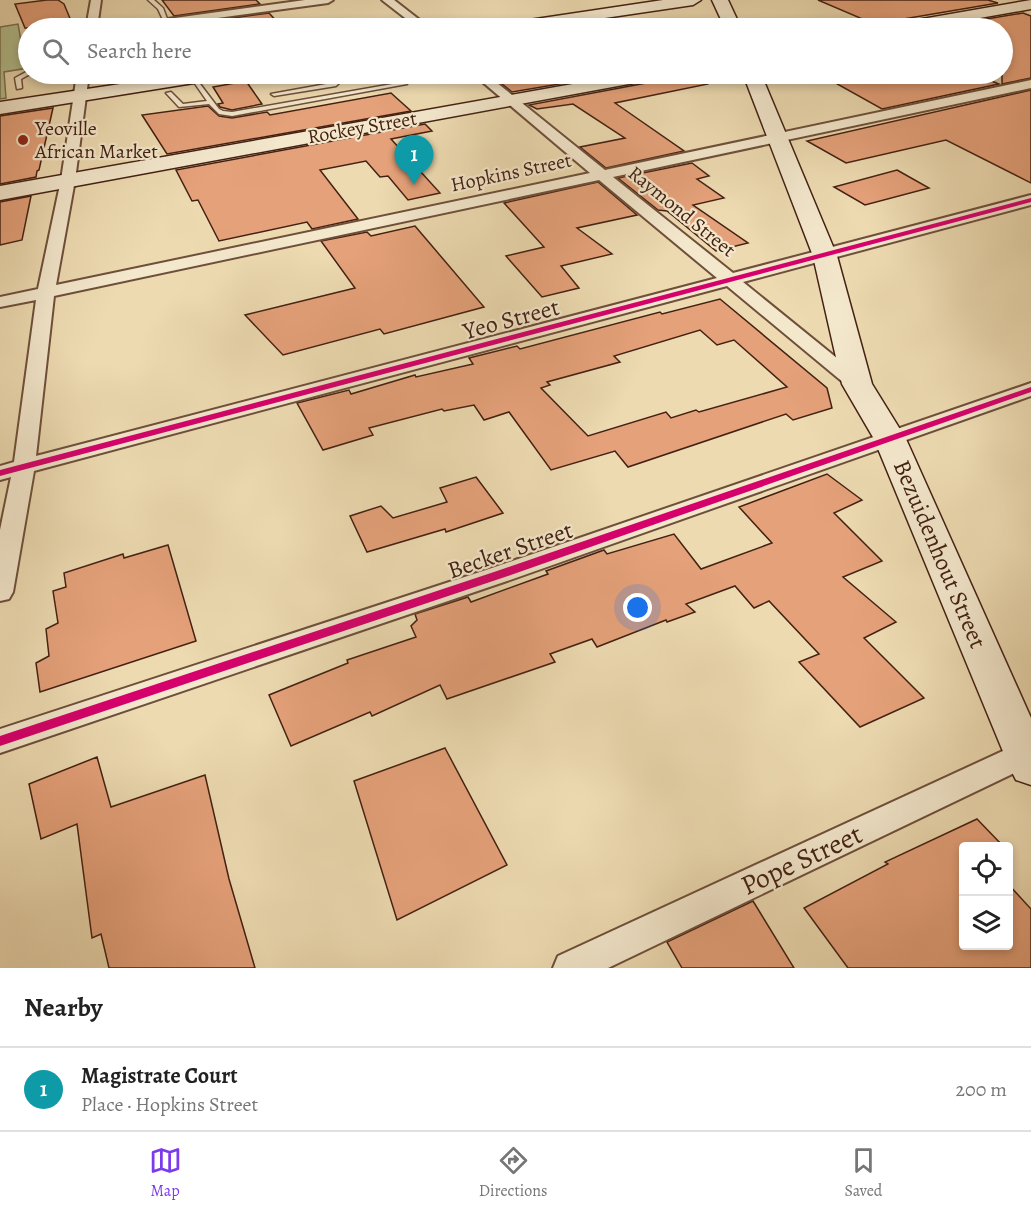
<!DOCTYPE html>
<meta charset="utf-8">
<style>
body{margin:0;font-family:Alegreya,serif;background:#f2f2f2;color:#222}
.controls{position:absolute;right:18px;bottom:18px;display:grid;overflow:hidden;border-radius:6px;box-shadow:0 3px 9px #0003}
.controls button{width:54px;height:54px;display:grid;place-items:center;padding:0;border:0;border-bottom:2px solid #e0e0e0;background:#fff;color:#222;font:30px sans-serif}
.you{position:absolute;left:638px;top:608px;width:21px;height:21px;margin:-15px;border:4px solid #fff;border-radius:50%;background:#1a73e8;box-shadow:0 0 0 9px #1a73e833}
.badge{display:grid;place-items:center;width:39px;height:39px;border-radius:50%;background:#7c3aed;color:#fff;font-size:20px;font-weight:700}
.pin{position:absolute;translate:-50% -50px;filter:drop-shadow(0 2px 3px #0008)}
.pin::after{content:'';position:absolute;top:32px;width:21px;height:18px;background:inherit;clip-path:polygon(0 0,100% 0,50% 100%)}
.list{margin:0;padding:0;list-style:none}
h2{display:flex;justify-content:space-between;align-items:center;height:78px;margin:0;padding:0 24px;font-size:26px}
h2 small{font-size:20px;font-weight:400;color:#767676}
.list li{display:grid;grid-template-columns:39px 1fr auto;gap:18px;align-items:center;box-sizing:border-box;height:84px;padding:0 24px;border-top:2px solid #e0e0e0}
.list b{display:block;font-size:22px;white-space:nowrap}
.list p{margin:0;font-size:20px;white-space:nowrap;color:#767676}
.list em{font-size:20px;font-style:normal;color:#767676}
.icon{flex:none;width:33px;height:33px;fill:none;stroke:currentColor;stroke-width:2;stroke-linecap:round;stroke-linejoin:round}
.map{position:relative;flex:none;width:1031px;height:968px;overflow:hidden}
.search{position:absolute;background:#fff;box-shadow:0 3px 9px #0003;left:18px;right:18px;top:18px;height:66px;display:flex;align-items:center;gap:15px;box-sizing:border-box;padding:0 21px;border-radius:33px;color:#767676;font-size:22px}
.sheet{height:162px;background:#fff}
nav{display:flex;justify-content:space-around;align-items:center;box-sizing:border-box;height:84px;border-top:2px solid #e0e0e0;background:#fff;font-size:16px;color:#767676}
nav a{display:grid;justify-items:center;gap:3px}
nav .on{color:#7c3aed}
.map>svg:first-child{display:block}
</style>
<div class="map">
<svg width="1031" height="968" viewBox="0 0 1031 968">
<rect width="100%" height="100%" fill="#eddab1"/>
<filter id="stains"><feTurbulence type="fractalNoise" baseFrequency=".00333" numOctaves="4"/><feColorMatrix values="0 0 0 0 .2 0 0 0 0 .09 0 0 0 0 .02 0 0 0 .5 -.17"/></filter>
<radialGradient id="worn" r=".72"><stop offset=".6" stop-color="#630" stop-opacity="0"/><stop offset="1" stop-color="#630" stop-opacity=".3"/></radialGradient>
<path fill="#b4c18f" stroke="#7c7151" stroke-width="1.5" d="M 18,24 L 22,47 L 28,47 L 28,68 L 4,72 L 6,98 L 0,99 L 0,27 Z"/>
<g fill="#e5a17a" stroke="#432113" stroke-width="1.5" fill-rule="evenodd">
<path d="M 47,0 L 58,0 L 64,4 L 74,28 L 25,28 L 15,4 Z"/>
<path d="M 162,0 L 256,0 L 260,4 L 174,16 Z"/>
<path d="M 818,0 L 988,0 L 998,3 L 874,24 Z"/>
<path d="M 269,13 L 279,24 L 243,28 L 183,28 L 181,25 Z"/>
<path d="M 1023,13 L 1031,16 L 1031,78 L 1002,84 L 1002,28 L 958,28 L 950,25 Z"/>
<path d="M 522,74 L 619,74 L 512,92 L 495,78 Z"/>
<path d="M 667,74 L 707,74 L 708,84 L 615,103 L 684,151 L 606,168 L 580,147 L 625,138 L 573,104 L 537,109 L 529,105 L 662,80 Z"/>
<path d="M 871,74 L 975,74 L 999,84 L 882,109 L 830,80 Z"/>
<path d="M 246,81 L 262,104 L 232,110 L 220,107 L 218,104 L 223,103 L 213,87 Z"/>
<path d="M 1031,90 L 1031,183 L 946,140 L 846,163 L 807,141 Z"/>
<path d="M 391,93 L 411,111 L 167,154 L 142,115 L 208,106 L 219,116 L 232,118 L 267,112 L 270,115 Z"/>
<path d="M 53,108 L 39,170 L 37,171 L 36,177 L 0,184 L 0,116 Z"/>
<path d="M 425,124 L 432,131 L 391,139 L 440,193 L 408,200 L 388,176 L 380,177 L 366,161 L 320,170 L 358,219 L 312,229 L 307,222 L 219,241 L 198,200 L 192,201 L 176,170 Z"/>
<path d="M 692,163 L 709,176 L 697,179 L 724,198 L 693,205 L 748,243 L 716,251 L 667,211 L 658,210 L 618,178 Z"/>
<path d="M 897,170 L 929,188 L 865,205 L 834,187 Z"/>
<path d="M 598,182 L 637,215 L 577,228 L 612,254 L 561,266 L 579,288 L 542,297 L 506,256 L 544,247 L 504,203 Z"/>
<path d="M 31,196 L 22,240 L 0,245 L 0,202 Z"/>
<path d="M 415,226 L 484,307 L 384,334 L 380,329 L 283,355 L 245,315 L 355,288 L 321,241 L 367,232 L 371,236 Z"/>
<path d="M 720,299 L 827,388 L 832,408 L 793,420 L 786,414 L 628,467 L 615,451 L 551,470 L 509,412 L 484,420 L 474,405 L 444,411 L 442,409 L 369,428 L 373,435 L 323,450 L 297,403 L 349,390 L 351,394 L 415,375 L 416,377 L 473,364 L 469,358 L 517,346 L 520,349 L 660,312 L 662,314 ZM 700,330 L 717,345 L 734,340 L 787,387 L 699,412 L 696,410 L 671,418 L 666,412 L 588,436 L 541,388 L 550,385 L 547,382 L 620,362 L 614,356 Z"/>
<path d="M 827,474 L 862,500 L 834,513 L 882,561 L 843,577 L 896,622 L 864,638 L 924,698 L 860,727 L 799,662 L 819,654 L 769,601 L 754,608 L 735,586 L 686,604 L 695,612 L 667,622 L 666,620 L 597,647 L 592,639 L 550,654 L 555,662 L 447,699 L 440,685 L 372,716 L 370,712 L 291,746 L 269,695 L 348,663 L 347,660 L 416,637 L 411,626 L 417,620 L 415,614 L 468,597 L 471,602 L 548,574 L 546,571 L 604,550 L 607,554 L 674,534 L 701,569 L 772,543 L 739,507 Z"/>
<path d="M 476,477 L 503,513 L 446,532 L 445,529 L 367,552 L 350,516 L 381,506 L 393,518 L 447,502 L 440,488 Z"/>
<path d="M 168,545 L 196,641 L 40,692 L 36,663 L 49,656 L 46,629 L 58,623 L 53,591 L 66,587 L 64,573 L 123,554 L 124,558 Z"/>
<path d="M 445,748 L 507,865 L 397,920 L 354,781 Z"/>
<path d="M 97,757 L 111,807 L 205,775 L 229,879 L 255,968 L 109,968 L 101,934 L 92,938 L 77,824 L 41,839 L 29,784 Z"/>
<path d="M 977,819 L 1003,846 L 963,846 L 963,945 L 1008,945 L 1008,884 L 1031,909 L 1031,968 L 848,968 L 804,908 L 888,864 L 885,862 Z"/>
<path d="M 753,901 L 794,968 L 682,968 L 667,942 Z"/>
</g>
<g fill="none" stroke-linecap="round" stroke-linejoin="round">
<g stroke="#6e4f3a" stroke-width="3">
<g id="lane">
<path d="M 148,0 L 154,0 L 163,8 L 169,24 L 165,24 L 158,9 Z"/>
<path d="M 28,71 L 30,74 L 21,79 L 22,88 L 17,89 L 15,78 Z"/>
<path d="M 328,74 L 334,74 L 340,82 L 336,86 L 274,96 L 271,94 L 332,83 L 333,82 Z"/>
<path d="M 194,76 L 219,109 L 223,111 L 232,112 L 404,82 L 407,84 L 232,116 L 219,114 L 209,104 L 179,107 L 166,93 L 171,92 L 183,104 L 207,101 L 191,78 Z"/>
</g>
</g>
<g stroke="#6e4f3a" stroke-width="4">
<g id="street">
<path d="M 91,0 L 101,0 L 97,28 L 86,28 Z"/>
<path d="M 305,0 L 333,0 L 328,3 L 144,28 L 118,28 L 124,25 Z"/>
<path d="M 382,0 L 394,0 L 430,28 L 418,28 Z"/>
<path d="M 77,74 L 89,74 L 75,180 L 56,285 L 590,173 L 473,74 L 486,74 L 605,170 L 1031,80 L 1031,88 L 613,177 L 733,273 L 1031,195 L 1031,205 L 743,282 L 864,380 L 867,384 L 864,388 L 850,388 L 727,286 L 34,471 L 13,592 L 9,599 L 0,601 L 0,530 L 11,477 L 0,480 L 0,466 L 14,462 L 36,300 L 0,307 L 0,297 L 38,289 L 61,180 ZM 599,180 L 717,278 L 36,456 L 54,296 Z"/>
<path d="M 1031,383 L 1031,396 L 507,581 L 0,753 L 0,729 L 489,569 Z"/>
<path d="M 1031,738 L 1031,765 L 608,968 L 553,968 L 558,956 Z"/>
</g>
</g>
<g stroke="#432113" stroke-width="3">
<g id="secondary">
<path d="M 663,0 L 701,0 L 693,5 L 537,28 L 501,28 L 509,23 Z"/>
<path d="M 712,0 L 728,0 L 741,28 L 725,28 Z"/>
<path d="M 1031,0 L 1031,9 L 923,28 L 891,28 L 899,23 Z"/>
<path d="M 187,74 L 228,74 L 225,78 L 219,79 L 0,114 L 0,102 Z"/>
<path d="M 629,74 L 665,74 L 662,78 L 656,79 L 0,200 L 0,186 Z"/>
<path d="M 743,74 L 761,74 L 837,256 L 872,384 L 906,439 L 1031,718 L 1031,785 L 1016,780 L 1009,766 L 874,439 L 842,384 L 813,256 Z"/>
</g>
</g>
<use href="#lane" fill="#f3e7cc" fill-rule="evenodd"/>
<use href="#street" fill="#f3e7cc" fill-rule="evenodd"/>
<use href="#secondary" fill="#f3e7cc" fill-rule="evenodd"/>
<g stroke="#f3e7cc" stroke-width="4">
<g id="cycleway">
<path d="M 1031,198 L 1031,202 L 0,476 L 0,470 Z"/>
<path d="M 1031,387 L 1031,392 L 502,578 L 0,746 L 0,736 L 494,572 Z"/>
</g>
</g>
<use href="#cycleway" fill="#d6006c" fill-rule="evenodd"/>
</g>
<circle fill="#8f2418" stroke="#f3e7cc" stroke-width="2" cx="23" cy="140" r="6"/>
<g text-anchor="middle" stroke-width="4.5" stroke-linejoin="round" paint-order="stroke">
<g font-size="20" fill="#432113" stroke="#f3e7cc">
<text transform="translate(362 127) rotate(-10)" y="7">Rockey Street</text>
<text transform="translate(511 172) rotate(-12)" y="7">Hopkins Street</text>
<text transform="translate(682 211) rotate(39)" y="7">Raymond Street</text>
</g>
<g font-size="20" fill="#432113" stroke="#f3e7cc" text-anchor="start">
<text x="35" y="135">Yeoville<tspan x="35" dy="23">African Market</tspan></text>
</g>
<g font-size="24" fill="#432113" stroke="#f3e7cc">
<text transform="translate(511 319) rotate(-15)" y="8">Yeo Street</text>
<text transform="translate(510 550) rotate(-19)" y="8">Becker Street</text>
<text transform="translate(940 554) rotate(67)" y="8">Bezuidenhout Street</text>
</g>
<g font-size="28" fill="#432113" stroke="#f3e7cc">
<text transform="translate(801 859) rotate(-25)" y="10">Pope Street</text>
</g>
</g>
<rect width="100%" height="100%" filter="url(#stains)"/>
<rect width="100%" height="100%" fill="url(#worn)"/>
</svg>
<div class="controls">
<button><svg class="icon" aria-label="locate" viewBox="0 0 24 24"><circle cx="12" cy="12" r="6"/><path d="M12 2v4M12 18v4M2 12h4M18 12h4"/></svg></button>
<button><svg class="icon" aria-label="layers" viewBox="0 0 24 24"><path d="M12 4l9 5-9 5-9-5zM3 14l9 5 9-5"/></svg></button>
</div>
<div class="you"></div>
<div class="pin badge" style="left:414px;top:185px;background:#0f9aa8">1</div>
<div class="search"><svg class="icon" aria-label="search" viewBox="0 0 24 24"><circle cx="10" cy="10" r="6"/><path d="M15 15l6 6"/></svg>Search here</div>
</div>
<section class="sheet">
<h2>Nearby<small></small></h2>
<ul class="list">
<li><span class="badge" style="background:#0f9aa8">1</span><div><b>Magistrate Court</b><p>Place · Hopkins Street</p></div><em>200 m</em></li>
</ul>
</section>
<nav>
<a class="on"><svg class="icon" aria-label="map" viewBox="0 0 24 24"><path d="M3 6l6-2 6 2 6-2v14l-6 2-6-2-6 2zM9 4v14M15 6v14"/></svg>Map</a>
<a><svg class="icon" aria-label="directions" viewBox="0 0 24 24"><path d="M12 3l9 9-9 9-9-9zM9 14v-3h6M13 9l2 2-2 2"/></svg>Directions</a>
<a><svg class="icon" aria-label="saved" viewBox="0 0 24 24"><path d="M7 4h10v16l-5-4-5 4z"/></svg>Saved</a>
</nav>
